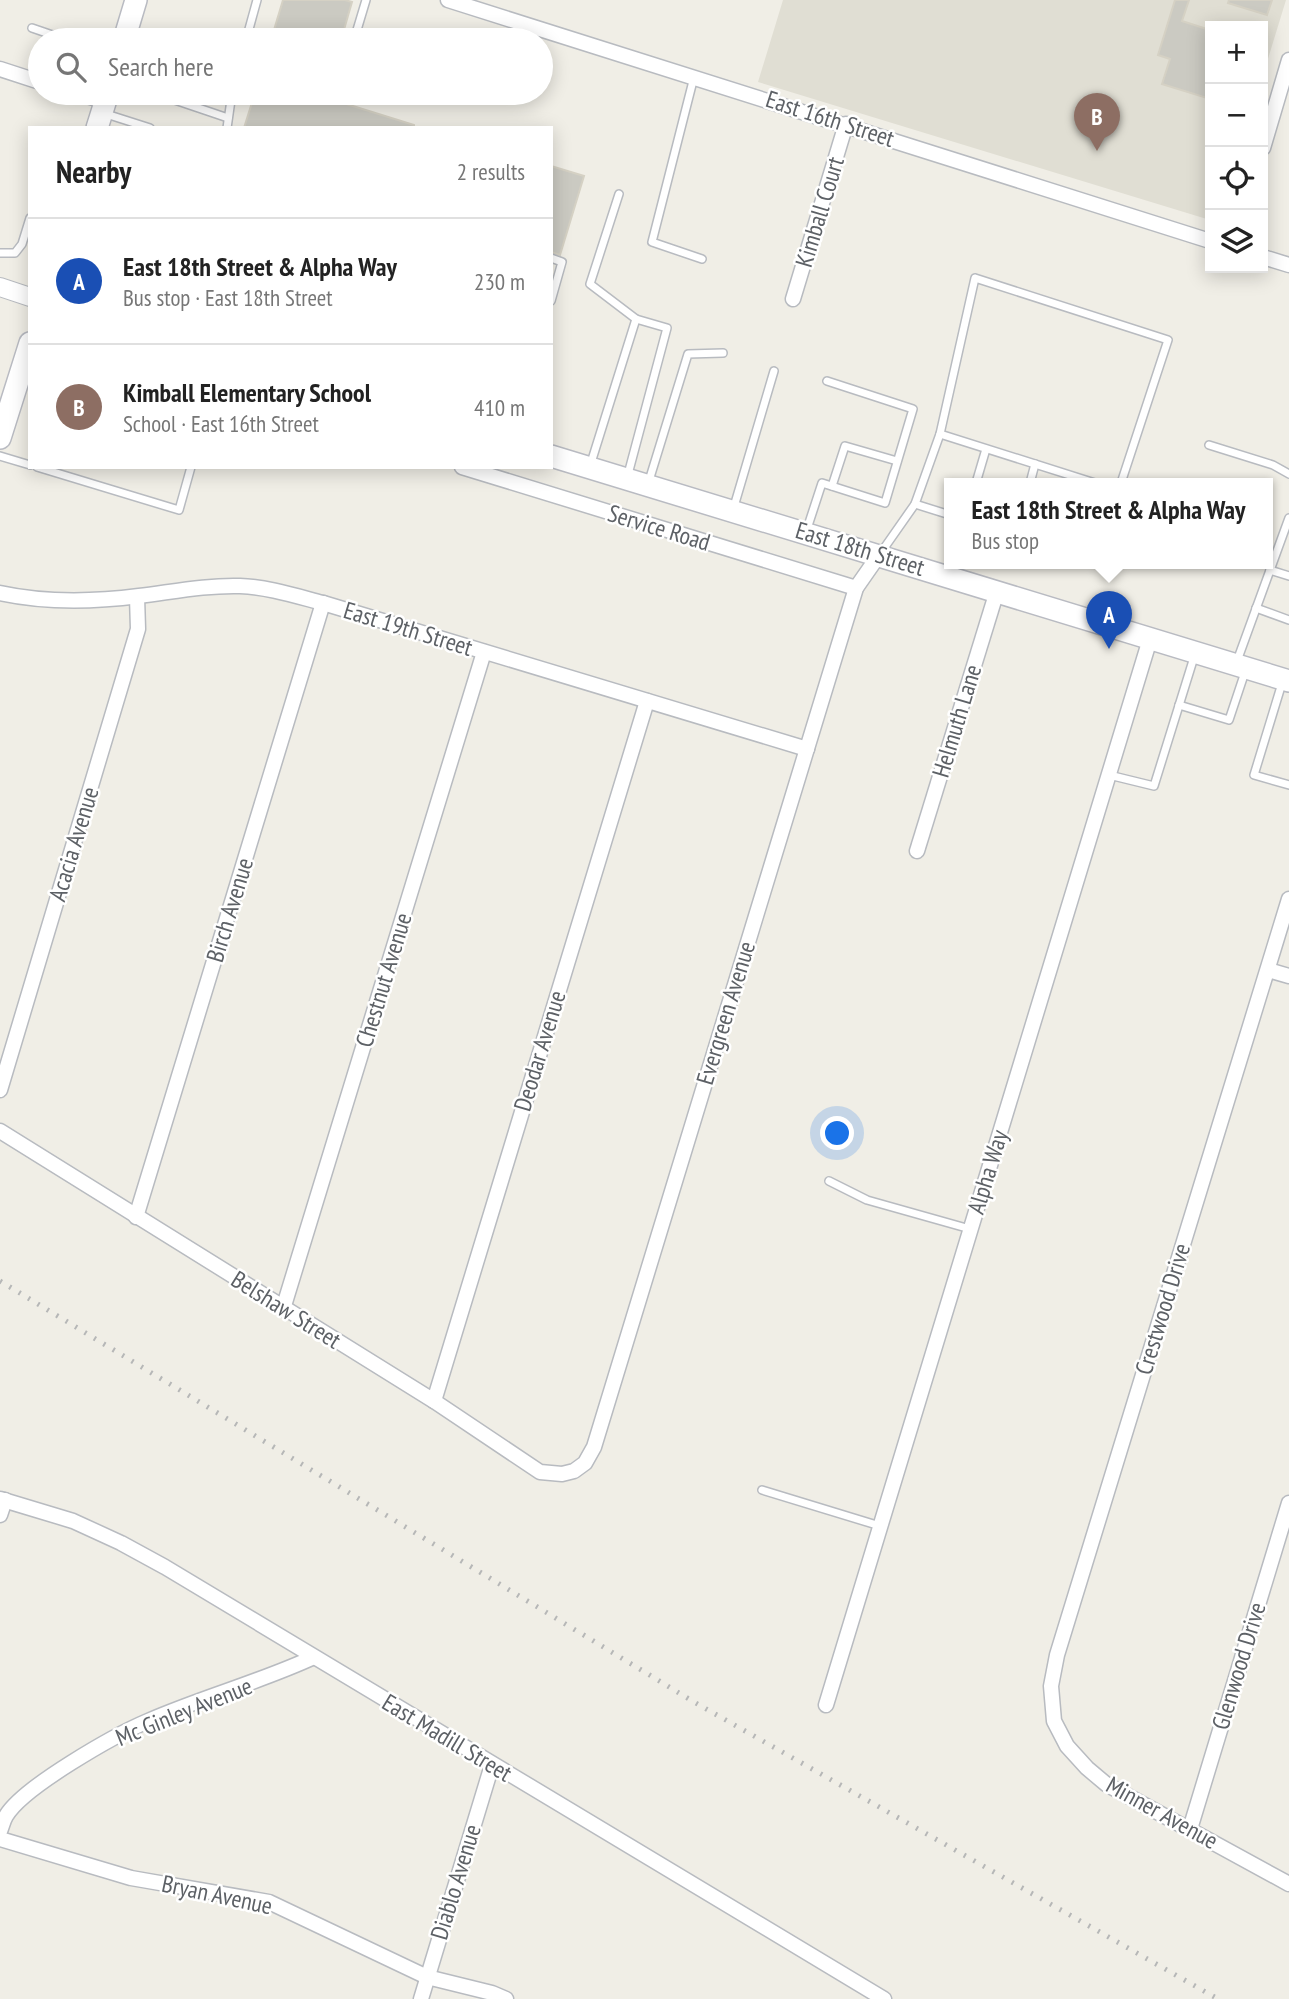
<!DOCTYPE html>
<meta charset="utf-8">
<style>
body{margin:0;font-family:"PT Sans Narrow",sans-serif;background:#f2f2f2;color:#222}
.controls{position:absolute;right:21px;top:21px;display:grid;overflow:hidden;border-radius:0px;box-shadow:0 4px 18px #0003}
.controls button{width:63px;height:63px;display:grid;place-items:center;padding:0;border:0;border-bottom:2px solid #e0e0e0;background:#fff;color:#222;font:35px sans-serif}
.you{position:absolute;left:838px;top:1134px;width:24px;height:24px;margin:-18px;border:5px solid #fff;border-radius:50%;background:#1a73e8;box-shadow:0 0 0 10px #1a73e833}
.badge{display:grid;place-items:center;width:46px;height:46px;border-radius:50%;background:#ef4b2d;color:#fff;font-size:23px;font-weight:700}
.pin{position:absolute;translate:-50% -58px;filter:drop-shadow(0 2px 4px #0008)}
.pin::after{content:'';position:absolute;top:37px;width:24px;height:21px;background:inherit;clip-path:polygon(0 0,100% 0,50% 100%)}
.popup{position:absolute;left:944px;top:478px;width:329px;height:91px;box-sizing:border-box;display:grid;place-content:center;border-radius:0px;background:#fff;filter:drop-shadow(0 2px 5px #0005);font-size:23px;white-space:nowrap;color:#767676}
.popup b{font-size:26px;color:#222}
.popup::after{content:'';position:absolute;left:50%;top:100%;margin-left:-14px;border:14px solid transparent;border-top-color:#fff}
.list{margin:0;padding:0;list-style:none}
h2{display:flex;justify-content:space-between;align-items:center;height:91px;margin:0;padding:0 28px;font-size:30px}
h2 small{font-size:23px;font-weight:400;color:#767676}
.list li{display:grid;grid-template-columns:46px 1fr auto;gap:21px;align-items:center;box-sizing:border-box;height:126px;padding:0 28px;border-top:2px solid #e0e0e0}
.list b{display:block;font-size:26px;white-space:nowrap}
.list p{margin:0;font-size:23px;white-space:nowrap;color:#767676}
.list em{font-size:23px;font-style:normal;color:#767676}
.icon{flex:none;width:38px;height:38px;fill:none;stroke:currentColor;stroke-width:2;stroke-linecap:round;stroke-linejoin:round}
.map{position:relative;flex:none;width:1289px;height:1999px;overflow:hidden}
.search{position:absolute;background:#fff;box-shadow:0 4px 18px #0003;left:28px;top:28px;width:525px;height:77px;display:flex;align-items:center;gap:18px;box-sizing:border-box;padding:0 24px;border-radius:38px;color:#767676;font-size:26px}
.panel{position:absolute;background:#fff;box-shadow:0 4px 18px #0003;left:28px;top:126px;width:525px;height:343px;border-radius:0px}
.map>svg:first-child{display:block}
</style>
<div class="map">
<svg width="1289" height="1999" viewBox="0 0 1289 1999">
<rect width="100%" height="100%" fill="#f0eee6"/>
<path fill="#e0ded3" d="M 783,0 L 1286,0 L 1263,75 L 1263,26 L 1210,26 L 1210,220 L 758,82 Z"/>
<g fill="#cbcac2" stroke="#d5d1c4" stroke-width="2">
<path d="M 283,0 L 345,0 L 352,2 L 341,40 L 271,40 Z"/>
<path d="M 1175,0 L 1189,0 L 1182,21 L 1210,30 L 1210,99 L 1162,84 L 1170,59 L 1158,55 Z"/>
<path d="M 1229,0 L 1272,0 L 1267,15 L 1228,3 Z"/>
<path d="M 255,93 L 325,93 L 324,97 L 414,125 L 414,128 L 244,128 Z"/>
<path d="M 551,166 L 584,176 L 560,255 L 551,252 Z"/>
</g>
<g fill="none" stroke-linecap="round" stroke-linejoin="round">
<g stroke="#b8bbc0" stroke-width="10">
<g id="service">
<path d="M 32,28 L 67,40"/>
<path d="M 246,40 L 257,0"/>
<path d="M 354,40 L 366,0"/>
<path d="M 694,77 L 652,242 L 702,259"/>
<path d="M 154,93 L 228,118"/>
<path d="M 103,113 L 150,128"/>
<path d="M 227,128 L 232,93"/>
<path d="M 619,194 L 590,284 L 636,319"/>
<path d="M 0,253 L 15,253 L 22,244 L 30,218"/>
<path d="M 551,258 L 562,262 L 551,301"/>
<path d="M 940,434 L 1095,483"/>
<path d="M 1209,445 L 1273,465 L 1289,474"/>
<path d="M 0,456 L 30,465"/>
<path d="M 590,466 L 636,319 L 667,328 L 627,478"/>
<path d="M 37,467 L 179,510 L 191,467"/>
<path d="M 976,483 L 986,449"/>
<path d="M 1030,483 L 1035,464"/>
<path d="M 648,484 L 688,354 L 723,353"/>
<path d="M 832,486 L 845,446 L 897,461"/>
<path d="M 915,504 L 950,515"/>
<path d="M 733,510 L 774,371"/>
<path d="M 806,532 L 822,483 L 885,503 L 913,409 L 827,381"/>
<path d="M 880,554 L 915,504 L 940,434 L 975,278 L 1168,340 L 1121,483"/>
<path d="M 1270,570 L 1289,576"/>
<path d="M 1256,608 L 1289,620"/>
<path d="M 1237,661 L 1289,518"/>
<path d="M 1283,680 L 1254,775 L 1289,785"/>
<path d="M 1179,705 L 1229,720 L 1246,669"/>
<path d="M 1109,775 L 1154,786 L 1195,654"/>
<path d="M 829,1181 L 867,1200 L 970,1229"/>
<path d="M 762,1490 L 880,1526"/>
</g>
</g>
<g stroke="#b8bbc0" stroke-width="17">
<g id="minor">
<path d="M 448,0 L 1210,241"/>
<path d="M 0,69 L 40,82"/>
<path d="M 77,93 L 106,102"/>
<path d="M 1263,148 L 1289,60"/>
<path d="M 1263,257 L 1289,265"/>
<path d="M 793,299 L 846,124"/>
<path d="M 462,467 L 856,588"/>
<path d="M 0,593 C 46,603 92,602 139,596 C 172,592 206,585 240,586 C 268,587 296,596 323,603 L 807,749"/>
<path d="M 917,851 L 997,591"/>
<path d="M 1289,899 L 1057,1655 L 1051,1686 L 1054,1721 L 1067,1746 L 1087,1768 L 1106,1784 L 1289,1884"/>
<path d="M 1268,970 L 1289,976"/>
<path d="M 0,1090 L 138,629 L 137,597"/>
<path d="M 0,1131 L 434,1401 L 540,1472 L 562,1474 L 574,1471 L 585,1463 L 594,1447 L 856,588 L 879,555"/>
<path d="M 136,1217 L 323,603"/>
<path d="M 283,1309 L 484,652"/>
<path d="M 434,1401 L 647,701"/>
<path d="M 0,1499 L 73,1521 L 121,1543 L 165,1567 L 884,1999"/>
<path d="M 0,1515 L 5,1500"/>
<path d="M 826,1705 L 1150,639"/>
<path d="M 1190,1829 L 1289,1503"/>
<path d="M 0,1831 C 2,1827 3,1821 6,1816 C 23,1787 115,1735 148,1721 C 203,1697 260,1682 314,1657"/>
<path d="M 0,1839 L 131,1878 L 269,1902 L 427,1977 L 492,1993 L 506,1999"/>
<path d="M 421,1999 L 492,1765"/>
</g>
</g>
<g stroke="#b8bbc0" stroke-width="20">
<path id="tertiary" d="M 0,287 L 30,297"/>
</g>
<g stroke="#b9bbc2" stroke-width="24">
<g id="secondary">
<path d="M 124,40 L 136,0"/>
<path d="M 97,128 L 108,93"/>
<path d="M 0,438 L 30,343"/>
<path d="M 551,456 L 1289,681"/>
</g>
</g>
<use href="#service" stroke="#fff" stroke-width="7"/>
<use href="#minor" stroke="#fff" stroke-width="14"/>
<use href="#tertiary" stroke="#fff" stroke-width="18"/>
<use href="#secondary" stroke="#fff" stroke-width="21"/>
<path stroke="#b6b7b7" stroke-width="5" stroke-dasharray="2 9" stroke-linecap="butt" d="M 0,1281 L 694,1702 L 1218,1999"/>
</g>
<g text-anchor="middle" stroke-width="5" stroke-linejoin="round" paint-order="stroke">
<g font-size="24" fill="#5d6166" stroke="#fff">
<text transform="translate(830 119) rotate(18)" y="8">East 16th Street</text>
<text transform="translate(820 212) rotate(-73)" y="8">Kimball Court</text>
<text transform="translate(659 528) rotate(17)" y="8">Service Road</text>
<text transform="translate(860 549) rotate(17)" y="8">East 18th Street</text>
<text transform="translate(408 629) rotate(17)" y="8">East 19th Street</text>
<text transform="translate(957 721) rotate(-73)" y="8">Helmuth Lane</text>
<text transform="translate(74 844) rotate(-73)" y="8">Acacia Avenue</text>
<text transform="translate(230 910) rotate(-73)" y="8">Birch Avenue</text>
<text transform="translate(384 980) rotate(-73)" y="8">Chestnut Avenue</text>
<text transform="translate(726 1013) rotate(-73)" y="8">Evergreen Avenue</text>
<text transform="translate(540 1051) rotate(-73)" y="8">Deodar Avenue</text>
<text transform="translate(988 1172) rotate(-73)" y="8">Alpha Way</text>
<text transform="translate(1163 1309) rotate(-73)" y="8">Crestwood Drive</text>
<text transform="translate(286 1310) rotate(32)" y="8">Belshaw Street</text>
<text transform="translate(1239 1666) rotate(-73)" y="8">Glenwood Drive</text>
<text transform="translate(184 1712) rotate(-22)" y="8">Mc Ginley Avenue</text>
<text transform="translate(447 1738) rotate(31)" y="8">East Madill Street</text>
<text transform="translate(1162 1813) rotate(29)" y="8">Minner Avenue</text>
<text transform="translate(456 1882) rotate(-73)" y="8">Diablo Avenue</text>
<text transform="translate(217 1895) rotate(12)" y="8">Bryan Avenue</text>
</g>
</g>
</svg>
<div class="controls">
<button>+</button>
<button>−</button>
<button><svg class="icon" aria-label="locate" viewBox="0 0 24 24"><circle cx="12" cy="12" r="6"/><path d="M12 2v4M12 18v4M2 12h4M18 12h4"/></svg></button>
<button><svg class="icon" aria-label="layers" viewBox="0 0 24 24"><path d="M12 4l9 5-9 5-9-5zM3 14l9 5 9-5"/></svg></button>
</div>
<div class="you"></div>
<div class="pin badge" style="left:1109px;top:649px;background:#1a4fb4">A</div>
<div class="popup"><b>East 18th Street &amp; Alpha Way</b>Bus stop</div>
<div class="pin badge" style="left:1097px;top:151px;background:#8d6e63">B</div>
<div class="search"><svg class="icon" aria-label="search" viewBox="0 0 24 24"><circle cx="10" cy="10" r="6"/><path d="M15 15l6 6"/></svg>Search here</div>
<section class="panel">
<h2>Nearby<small>2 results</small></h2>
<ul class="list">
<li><span class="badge" style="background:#1a4fb4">A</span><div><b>East 18th Street &amp; Alpha Way</b><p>Bus stop · East 18th Street</p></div><em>230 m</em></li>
<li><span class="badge" style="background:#8d6e63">B</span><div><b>Kimball Elementary School</b><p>School · East 16th Street</p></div><em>410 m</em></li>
</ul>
</section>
</div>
